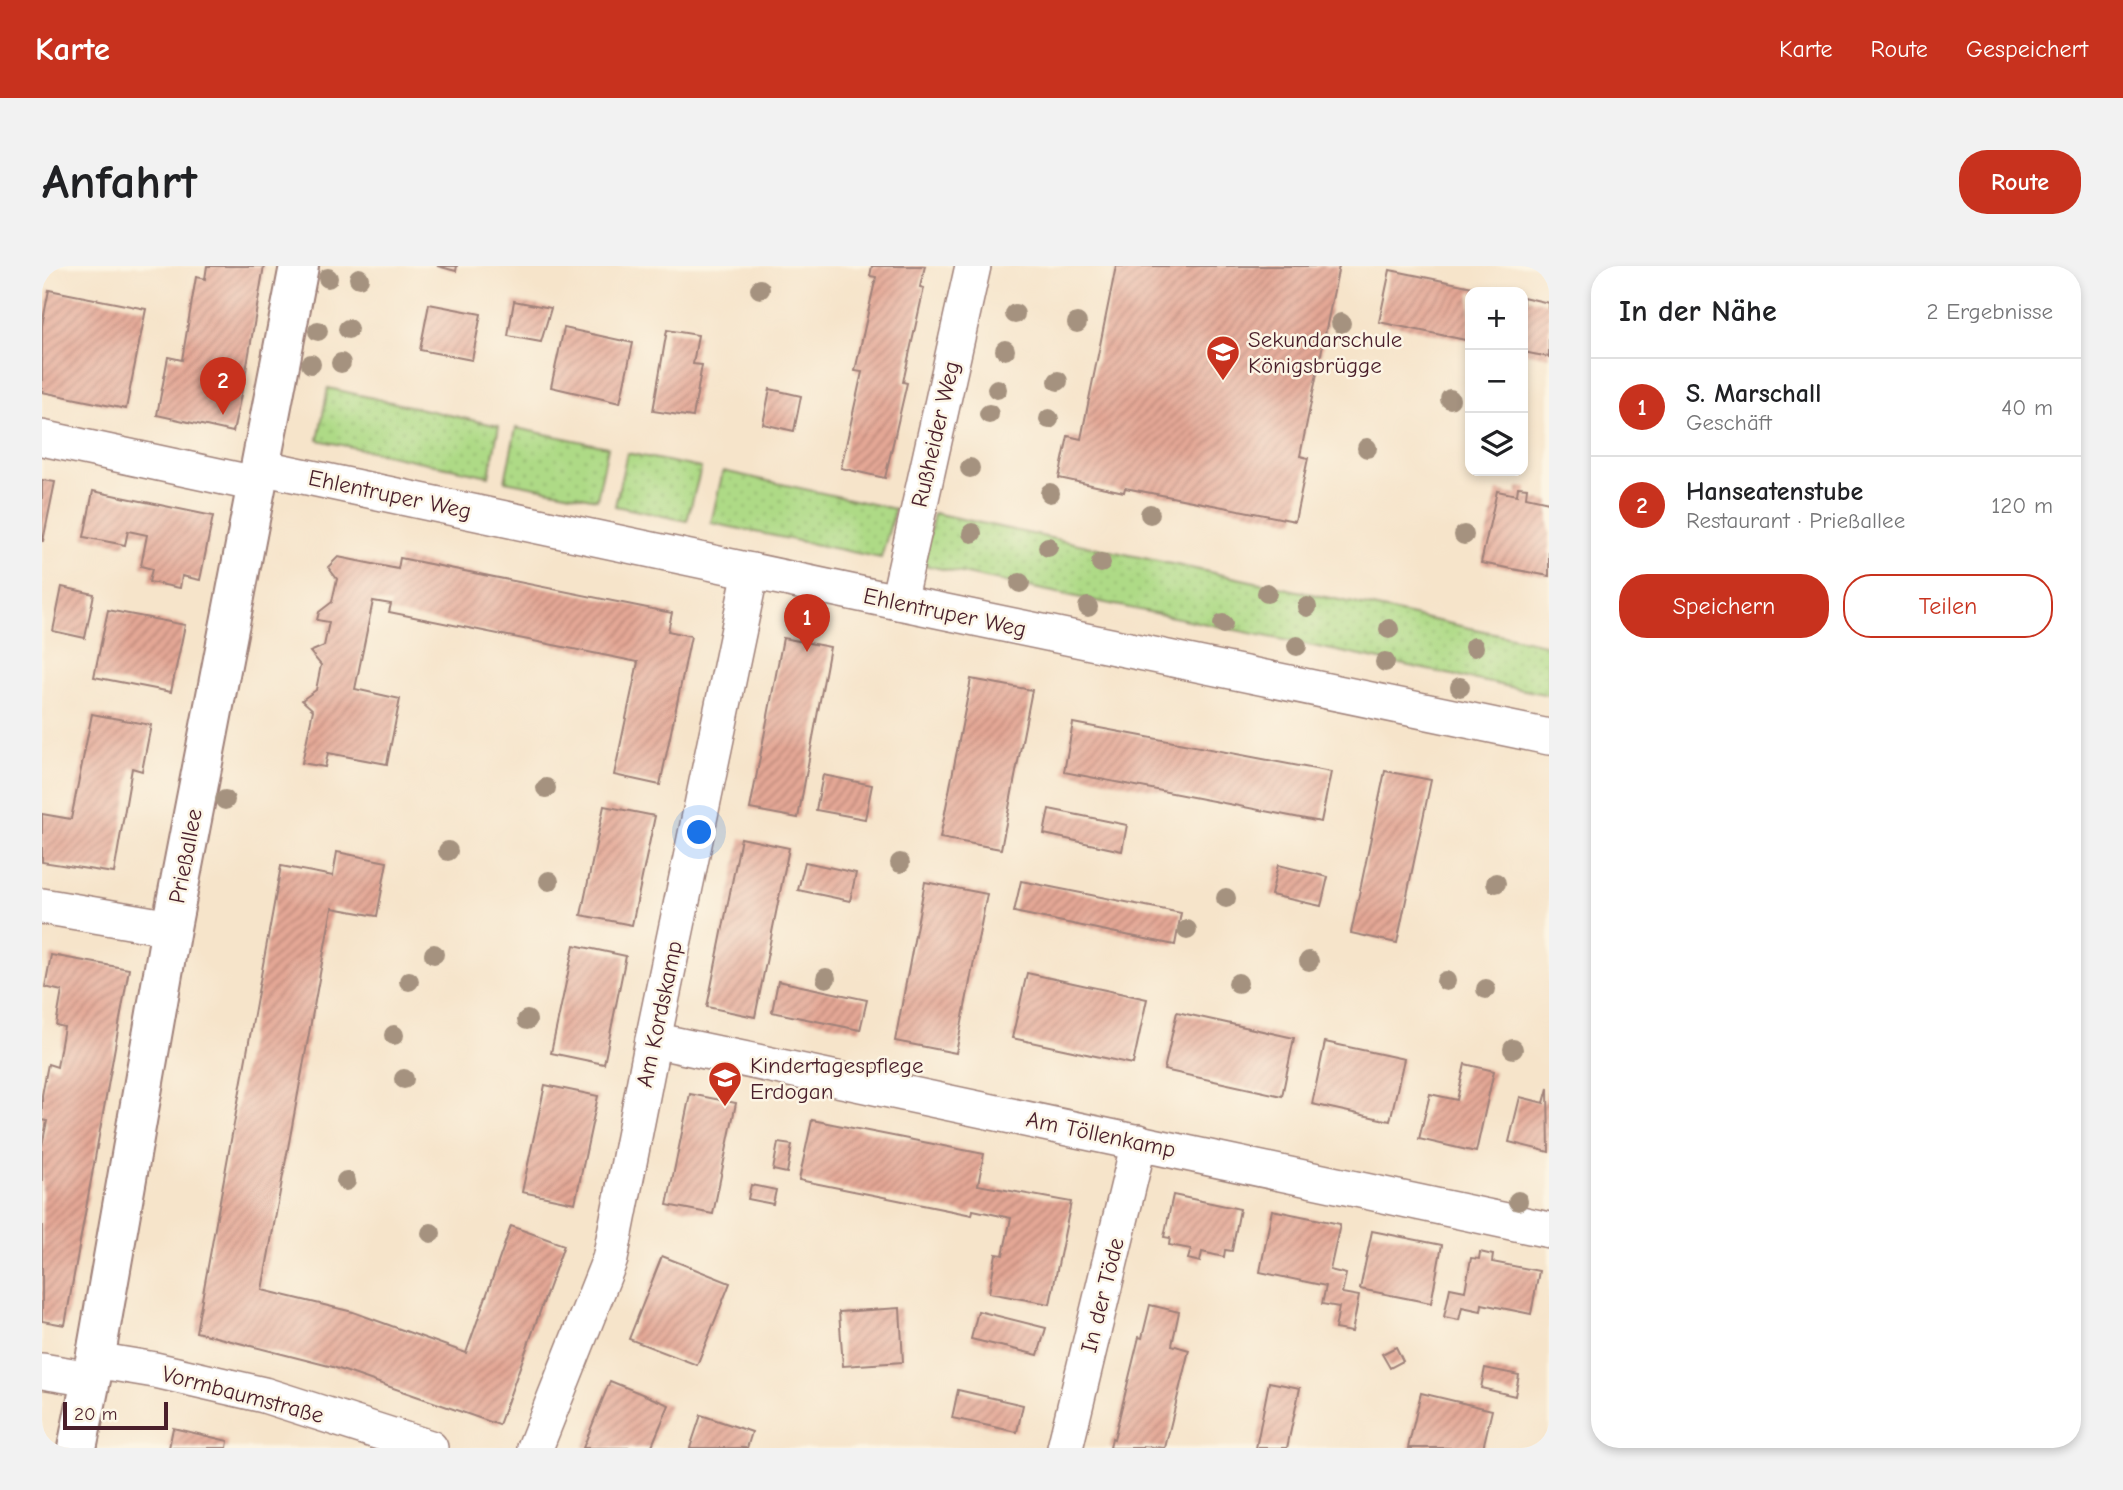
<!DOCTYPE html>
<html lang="de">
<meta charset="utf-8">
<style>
body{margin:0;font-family:"Comic Neue",sans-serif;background:#f2f2f2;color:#202124}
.controls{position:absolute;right:21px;top:21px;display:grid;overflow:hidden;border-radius:14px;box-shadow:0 4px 10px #0003}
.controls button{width:63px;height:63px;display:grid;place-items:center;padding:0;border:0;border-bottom:2px solid #e0e0e0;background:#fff;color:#202124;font:35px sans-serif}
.scale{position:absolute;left:21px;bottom:18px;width:105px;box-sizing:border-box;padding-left:7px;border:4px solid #4a1f2b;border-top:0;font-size:19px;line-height:24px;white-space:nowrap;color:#4a1f2b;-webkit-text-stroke:5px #fcf5e5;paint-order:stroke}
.you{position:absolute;left:658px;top:567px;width:24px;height:24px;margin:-18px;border:5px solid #fff;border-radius:50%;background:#1a73e8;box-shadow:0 0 0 10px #1a73e833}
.badge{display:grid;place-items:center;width:46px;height:46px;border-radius:50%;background:#c8321e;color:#fff;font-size:23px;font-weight:700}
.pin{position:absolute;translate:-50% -58px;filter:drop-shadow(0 2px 4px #0008)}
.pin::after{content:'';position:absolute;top:37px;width:24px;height:21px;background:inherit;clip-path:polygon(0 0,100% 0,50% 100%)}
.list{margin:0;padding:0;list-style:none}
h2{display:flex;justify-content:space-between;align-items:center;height:91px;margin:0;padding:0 28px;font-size:30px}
h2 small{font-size:23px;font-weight:400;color:#757577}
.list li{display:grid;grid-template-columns:46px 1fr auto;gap:21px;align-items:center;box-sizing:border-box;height:98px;padding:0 28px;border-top:2px solid #e0e0e0}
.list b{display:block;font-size:26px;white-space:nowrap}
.list p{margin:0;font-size:23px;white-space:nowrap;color:#757577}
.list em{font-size:23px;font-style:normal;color:#757577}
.actions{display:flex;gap:14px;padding:21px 28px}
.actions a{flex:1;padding:16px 0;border:2px solid #c8321e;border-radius:28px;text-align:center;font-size:24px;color:#c8321e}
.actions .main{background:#c8321e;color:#fff}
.icon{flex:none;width:38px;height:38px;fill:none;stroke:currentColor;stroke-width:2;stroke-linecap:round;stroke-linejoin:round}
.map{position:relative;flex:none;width:1507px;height:1182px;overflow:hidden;border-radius:28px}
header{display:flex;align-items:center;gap:42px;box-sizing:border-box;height:98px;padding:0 35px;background:#c8321e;color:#fff}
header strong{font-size:33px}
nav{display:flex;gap:38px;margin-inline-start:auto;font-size:24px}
.intro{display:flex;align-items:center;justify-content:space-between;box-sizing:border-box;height:168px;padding:0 42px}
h1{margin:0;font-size:49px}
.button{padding:18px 32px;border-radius:28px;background:#c8321e;color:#fff;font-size:24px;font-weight:700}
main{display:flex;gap:42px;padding:0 42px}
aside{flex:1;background:#fff;border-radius:28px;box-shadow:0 4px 10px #0003}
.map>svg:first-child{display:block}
</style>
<header>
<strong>Karte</strong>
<nav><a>Karte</a><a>Route</a><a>Gespeichert</a></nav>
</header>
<div class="intro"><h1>Anfahrt</h1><a class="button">Route</a></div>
<main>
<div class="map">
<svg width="1507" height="1182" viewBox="0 0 1507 1182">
<defs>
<pattern id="grass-dots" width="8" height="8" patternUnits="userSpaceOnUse" patternTransform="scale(1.75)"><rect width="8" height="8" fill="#aeda86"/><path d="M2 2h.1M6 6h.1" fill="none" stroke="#97bb74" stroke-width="1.8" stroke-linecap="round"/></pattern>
<pattern id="building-hatch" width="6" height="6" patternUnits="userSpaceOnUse" patternTransform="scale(1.75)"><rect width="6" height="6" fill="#e4a795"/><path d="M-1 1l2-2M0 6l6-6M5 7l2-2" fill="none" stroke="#bb877a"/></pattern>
</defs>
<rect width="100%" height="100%" fill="#fcf5e5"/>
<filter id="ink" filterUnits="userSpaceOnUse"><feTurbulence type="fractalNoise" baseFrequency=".0143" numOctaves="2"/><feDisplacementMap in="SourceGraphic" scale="14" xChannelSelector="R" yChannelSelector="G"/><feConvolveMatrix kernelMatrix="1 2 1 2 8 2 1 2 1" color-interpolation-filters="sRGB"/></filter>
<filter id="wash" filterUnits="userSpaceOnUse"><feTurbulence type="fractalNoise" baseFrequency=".00686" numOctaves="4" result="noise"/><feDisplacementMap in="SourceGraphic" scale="28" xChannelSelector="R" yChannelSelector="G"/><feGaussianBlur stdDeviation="1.57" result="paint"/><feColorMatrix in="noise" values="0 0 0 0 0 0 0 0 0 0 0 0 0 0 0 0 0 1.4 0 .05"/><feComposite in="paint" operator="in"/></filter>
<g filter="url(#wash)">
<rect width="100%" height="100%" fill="#f6e4ca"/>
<g fill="url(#grass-dots)" stroke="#7c7c58" stroke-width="2">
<path d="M 286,122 L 457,160 L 447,210 L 276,174 Z"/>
<path d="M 474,162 L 566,181 L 555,233 L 463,215 Z"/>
<path d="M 585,187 L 659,202 L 645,255 L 573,240 Z"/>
<path d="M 681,205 L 853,243 L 839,292 L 669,257 Z"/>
<path d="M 892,247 L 1507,379 L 1507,429 L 881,299 Z"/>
</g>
<g id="blocks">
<g fill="url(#building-hatch)">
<path d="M 165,0 L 222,0 L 204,105 L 191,166 L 115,149 L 126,91 L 140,94 L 154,11 L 163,13 Z"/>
<path d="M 395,0 L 415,0 L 414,5 Z"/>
<path d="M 830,0 L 883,0 L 878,21 L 882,22 L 861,116 L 865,117 L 843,212 L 799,202 L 820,106 L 813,105 L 834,11 L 828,10 Z"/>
<path d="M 1074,0 L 1297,0 L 1258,190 L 1266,192 L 1253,255 L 1083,222 L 1082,226 L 1017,212 L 1026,170 L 1039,173 Z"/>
<path d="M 1348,4 L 1450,25 L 1428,26 L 1428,75 L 1337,56 Z"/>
<path d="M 7,24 L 104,43 L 84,143 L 0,126 L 0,59 Z"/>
<path d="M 1481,31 L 1507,37 L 1507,91 L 1481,86 Z"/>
<path d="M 472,35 L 509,42 L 499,76 L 466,70 Z"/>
<path d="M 387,38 L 439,48 L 430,94 L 378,84 Z"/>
<path d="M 522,62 L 591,77 L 578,137 L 509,121 Z"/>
<path d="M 625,64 L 656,69 L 651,98 L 660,99 L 651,151 L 611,145 Z"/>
<path d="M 728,123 L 759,130 L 752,165 L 721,158 Z"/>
<path d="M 0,214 L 13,216 L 1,275 L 0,275 Z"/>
<path d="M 1476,221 L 1485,222 L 1484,231 L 1507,236 L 1507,310 L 1439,297 L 1455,225 L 1475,229 Z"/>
<path d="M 51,225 L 171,250 L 158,314 L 140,310 L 138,322 L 107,316 L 110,303 L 99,300 L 105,269 L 86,265 L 83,279 L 42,271 Z"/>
<path d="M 296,291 L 356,303 L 358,292 L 630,347 L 626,365 L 649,370 L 618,519 L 572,509 L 596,396 L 347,346 L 349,338 L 331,335 L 313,423 L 358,433 L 345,498 L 286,487 L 283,501 L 260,497 L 271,444 L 260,434 L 274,424 L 279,399 L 268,386 L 282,380 L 287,356 L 275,354 L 277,346 L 290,336 L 295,313 L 286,301 Z"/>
<path d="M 20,321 L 52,328 L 43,372 L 11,365 Z"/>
<path d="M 66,344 L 143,359 L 129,426 L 52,411 Z"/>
<path d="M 741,372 L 788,381 L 756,552 L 708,543 Z"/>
<path d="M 929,413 L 990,424 L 959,583 L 898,572 Z"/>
<path d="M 50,448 L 109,459 L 100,505 L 90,502 L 72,607 L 0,596 L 0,548 L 29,553 Z"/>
<path d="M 1031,457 L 1289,506 L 1279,556 L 1022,506 Z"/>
<path d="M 1343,505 L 1389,514 L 1355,677 L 1309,667 Z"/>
<path d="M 781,509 L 830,519 L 823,553 L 774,544 Z"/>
<path d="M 562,540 L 613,550 L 590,659 L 539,649 Z"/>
<path d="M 1007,543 L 1085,559 L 1080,585 L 1002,568 Z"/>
<path d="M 699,572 L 747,582 L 713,751 L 665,741 Z"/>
<path d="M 295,586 L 345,596 L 335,650 L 290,642 L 220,1024 L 311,1046 L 424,1087 L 469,960 L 522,979 L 457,1159 L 291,1101 L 154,1066 L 239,600 L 291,610 Z"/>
<path d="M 763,596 L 814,607 L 808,635 L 756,624 Z"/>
<path d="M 1236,599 L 1286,611 L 1279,640 L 1229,629 Z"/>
<path d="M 979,615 L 1139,647 L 1133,679 L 972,646 Z"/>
<path d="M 883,616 L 945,628 L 914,787 L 853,775 Z"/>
<path d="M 532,679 L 584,690 L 562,798 L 509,787 Z"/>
<path d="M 9,689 L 87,703 L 23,1059 L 0,1055 L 0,880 L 5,855 L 0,854 L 0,829 L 6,798 L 15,801 L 22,761 L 14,759 L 20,725 L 3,721 Z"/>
<path d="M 985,707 L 1105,733 L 1091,798 L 970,772 Z"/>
<path d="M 736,715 L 825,734 L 818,764 L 730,746 Z"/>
<path d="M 1135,746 L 1252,772 L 1240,830 L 1122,804 Z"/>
<path d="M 1283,776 L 1362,793 L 1348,855 L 1270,838 Z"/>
<path d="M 1423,798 L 1452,805 L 1434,886 L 1377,873 L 1388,828 L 1415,834 Z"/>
<path d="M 503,819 L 556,830 L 533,937 L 480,926 Z"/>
<path d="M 1506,822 L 1507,886 L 1467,876 L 1478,831 L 1502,837 Z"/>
<path d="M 648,828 L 694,837 L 671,948 L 625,939 Z"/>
<path d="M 770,854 L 942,888 L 936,919 L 1029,936 L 1008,1038 L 947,1027 L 954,988 L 961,989 L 969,952 L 931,944 L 930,949 L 757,914 Z"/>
<path d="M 736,877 L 750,879 L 745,907 L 731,904 Z"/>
<path d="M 709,919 L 734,924 L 731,938 L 706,933 Z"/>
<path d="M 1131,929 L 1198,943 L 1190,985 L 1183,984 L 1182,991 L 1160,986 L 1158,996 L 1146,993 L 1149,983 L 1127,979 L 1128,972 L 1122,971 Z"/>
<path d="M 1230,944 L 1298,958 L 1288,1004 L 1304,1008 L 1300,1027 L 1317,1030 L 1310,1066 L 1293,1063 L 1297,1041 L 1280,1038 L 1284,1020 L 1218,1006 Z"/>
<path d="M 1330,965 L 1400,979 L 1389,1037 L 1318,1023 Z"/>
<path d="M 1438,986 L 1451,989 L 1450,996 L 1497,1005 L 1489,1048 L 1440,1038 L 1439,1045 L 1420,1041 L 1417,1054 L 1402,1051 L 1408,1022 L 1423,1025 L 1429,992 L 1437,993 Z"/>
<path d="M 620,990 L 688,1017 L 655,1099 L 587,1073 Z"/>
<path d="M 1108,1039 L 1137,1046 L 1130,1079 L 1147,1084 L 1123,1182 L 1101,1180 L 1101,1182 L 1068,1182 L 1070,1172 L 1072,1173 L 1097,1071 L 1100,1072 Z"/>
<path d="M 858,1042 L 861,1096 L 801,1100 L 797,1046 Z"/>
<path d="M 936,1045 L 1004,1062 L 996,1089 L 929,1073 Z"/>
<path d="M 1354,1081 L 1361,1095 L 1348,1102 L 1340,1088 Z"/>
<path d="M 1443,1102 L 1477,1109 L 1473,1130 L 1439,1122 Z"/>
<path d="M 568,1115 L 627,1139 L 609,1182 L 541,1182 Z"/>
<path d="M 1227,1116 L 1258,1122 L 1245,1182 L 1214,1182 Z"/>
<path d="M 916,1124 L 981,1139 L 975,1166 L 910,1152 Z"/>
<path d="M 1379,1127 L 1450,1144 L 1441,1182 L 1366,1182 Z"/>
<path d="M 659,1149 L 710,1166 L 705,1182 L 648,1182 Z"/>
<path d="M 131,1162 L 186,1175 L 185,1182 L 127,1182 Z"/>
</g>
</g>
</g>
<g filter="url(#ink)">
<use href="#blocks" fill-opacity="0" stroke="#a0827a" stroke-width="2"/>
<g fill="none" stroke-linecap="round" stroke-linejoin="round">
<g stroke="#a0827a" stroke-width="38">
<g id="minor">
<path d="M 0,172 L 214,218"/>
<path d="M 218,201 L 856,336 L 1507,471"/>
<path d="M 856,336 L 931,0"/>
<path d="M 0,640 L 129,662"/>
<path d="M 611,774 L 1507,964"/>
<path d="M 53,1094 L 113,1104 L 222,1129 L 388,1182"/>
<path d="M 0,1105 L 49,1113"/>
<path d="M 493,1182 L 568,993 L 611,774 L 709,305"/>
<path d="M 1023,1182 L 1097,876"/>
</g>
</g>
<g stroke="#a0827a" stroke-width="42">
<path id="tertiary" d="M 35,1182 L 53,1094 L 129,662 L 257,0"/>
</g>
<use href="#minor" stroke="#fff" stroke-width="35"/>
<use href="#tertiary" stroke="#fff" stroke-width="38"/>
</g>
<g fill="#a5927f">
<circle cx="286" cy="12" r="10"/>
<circle cx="317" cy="12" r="10"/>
<circle cx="718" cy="23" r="10"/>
<circle cx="973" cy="48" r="10"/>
<circle cx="1035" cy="57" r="10"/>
<circle cx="1299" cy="57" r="10"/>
<circle cx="306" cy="63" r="10"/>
<circle cx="276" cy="65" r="10"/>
<circle cx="963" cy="84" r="10"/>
<circle cx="299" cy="97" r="10"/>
<circle cx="269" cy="98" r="10"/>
<circle cx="1016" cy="115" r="10"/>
<circle cx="955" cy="123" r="10"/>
<circle cx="1408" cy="133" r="10"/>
<circle cx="947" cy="148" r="10"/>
<circle cx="1007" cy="153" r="10"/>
<circle cx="1325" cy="182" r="10"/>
<circle cx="928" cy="202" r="10"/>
<circle cx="1008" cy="227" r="10"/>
<circle cx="1108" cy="248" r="10"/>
<circle cx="930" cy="267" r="10"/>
<circle cx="1422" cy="269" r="10"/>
<circle cx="1006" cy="281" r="10"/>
<circle cx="1059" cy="297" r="10"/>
<circle cx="978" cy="317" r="10"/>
<circle cx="1225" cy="327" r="10"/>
<circle cx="1046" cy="341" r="10"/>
<circle cx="1265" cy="341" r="10"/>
<circle cx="1181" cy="358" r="10"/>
<circle cx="1347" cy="363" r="10"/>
<circle cx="1255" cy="380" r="10"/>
<circle cx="1432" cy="381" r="10"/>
<circle cx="1343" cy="396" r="10"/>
<circle cx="1418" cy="421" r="10"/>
<circle cx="504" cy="522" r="10"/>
<circle cx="183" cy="534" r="10"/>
<circle cx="406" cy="585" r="10"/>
<circle cx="858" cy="597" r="10"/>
<circle cx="507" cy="615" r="10"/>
<circle cx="1454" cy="617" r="10"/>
<circle cx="1184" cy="632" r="10"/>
<circle cx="1145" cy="664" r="10"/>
<circle cx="392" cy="688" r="10"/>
<circle cx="1267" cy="695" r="10"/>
<circle cx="784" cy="712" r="10"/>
<circle cx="367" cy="715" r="10"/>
<circle cx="1404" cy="715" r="10"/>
<circle cx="1196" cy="717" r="10"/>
<circle cx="1444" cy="723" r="10"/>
<circle cx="485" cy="754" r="10"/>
<circle cx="352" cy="769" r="10"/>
<circle cx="1471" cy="783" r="10"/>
<circle cx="362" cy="813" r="10"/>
<circle cx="304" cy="915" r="10"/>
<circle cx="1476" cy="935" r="10"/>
<circle cx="389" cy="967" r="10"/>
</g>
</g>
<defs>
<g id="school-pin" transform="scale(1.75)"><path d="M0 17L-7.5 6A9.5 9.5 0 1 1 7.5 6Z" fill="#c8321e" stroke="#fcf5e5"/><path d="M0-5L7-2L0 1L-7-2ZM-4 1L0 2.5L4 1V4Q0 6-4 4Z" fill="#fff"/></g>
</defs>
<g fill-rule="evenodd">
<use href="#school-pin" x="1181" y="86"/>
<use href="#school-pin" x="683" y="812"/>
</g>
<g text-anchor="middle" stroke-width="5" stroke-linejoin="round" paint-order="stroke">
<g font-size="23" fill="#4a1f2b" stroke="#fcf5e5" text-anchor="start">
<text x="1206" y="81">Sekundarschule<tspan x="1206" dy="26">Königsbrügge</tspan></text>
<text x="708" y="807">Kindertagespflege<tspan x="708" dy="26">Erdogan</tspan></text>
</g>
<g font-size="23" fill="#4a1f2b" stroke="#fcf5e5">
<text transform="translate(893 168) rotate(-77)" y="8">Rußheider Weg</text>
<text transform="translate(348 228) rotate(12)" y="8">Ehlentruper Weg</text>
<text transform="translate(903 346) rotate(12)" y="8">Ehlentruper Weg</text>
<text transform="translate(143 590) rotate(-79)" y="8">Prießallee</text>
<text transform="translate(617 748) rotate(-78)" y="8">Am Kordskamp</text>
<text transform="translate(1059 868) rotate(12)" y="8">Am Töllenkamp</text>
<text transform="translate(1060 1029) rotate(-76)" y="8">In der Töde</text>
<text transform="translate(201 1128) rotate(15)" y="8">Vormbaumstraße</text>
</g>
</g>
</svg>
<div class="controls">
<button>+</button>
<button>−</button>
<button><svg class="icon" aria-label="layers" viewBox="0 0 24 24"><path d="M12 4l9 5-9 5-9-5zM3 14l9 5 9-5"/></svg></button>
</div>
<div class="scale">20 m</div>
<div class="you"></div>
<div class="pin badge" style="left:765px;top:386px">1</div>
<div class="pin badge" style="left:181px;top:149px">2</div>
</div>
<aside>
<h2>In der Nähe<small>2 Ergebnisse</small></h2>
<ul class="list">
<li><span class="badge">1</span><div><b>S. Marschall</b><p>Geschäft</p></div><em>40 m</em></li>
<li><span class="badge">2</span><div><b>Hanseatenstube</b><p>Restaurant · Prießallee</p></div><em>120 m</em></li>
</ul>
<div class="actions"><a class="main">Speichern</a><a>Teilen</a></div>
</aside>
</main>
